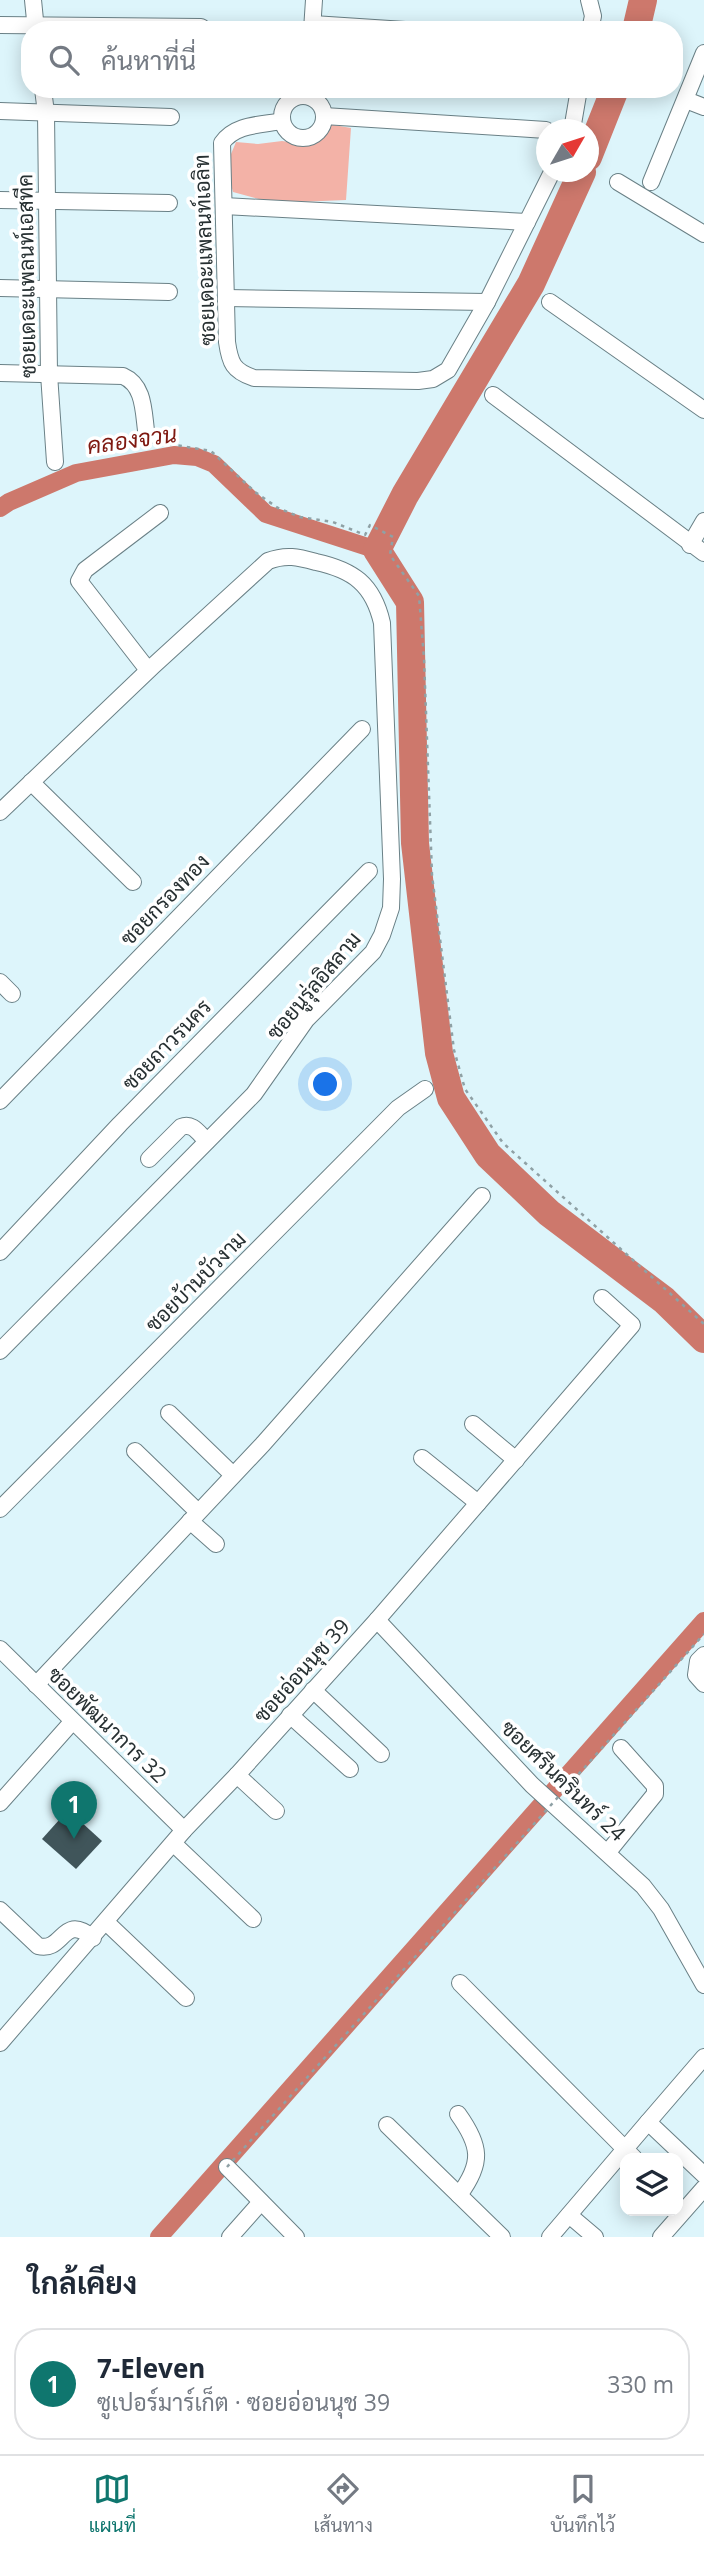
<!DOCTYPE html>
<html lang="th">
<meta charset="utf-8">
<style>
body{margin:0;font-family:"Open Sans",Sarabun,sans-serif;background:#f2f2f3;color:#1f2937}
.controls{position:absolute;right:21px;bottom:21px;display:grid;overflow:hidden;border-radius:14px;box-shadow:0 4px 18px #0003}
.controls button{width:63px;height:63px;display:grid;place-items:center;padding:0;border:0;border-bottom:2px solid #e0e1e3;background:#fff;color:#1f2937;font:35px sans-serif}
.compass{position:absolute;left:536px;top:119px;width:63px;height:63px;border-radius:50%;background:#fff;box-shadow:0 4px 18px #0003;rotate:51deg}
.you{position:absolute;left:326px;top:1085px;width:24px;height:24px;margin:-18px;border:5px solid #fff;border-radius:50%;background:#1a73e8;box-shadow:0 0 0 10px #1a73e833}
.badge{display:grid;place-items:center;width:46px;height:46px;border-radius:50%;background:#0f766e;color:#fff;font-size:23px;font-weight:700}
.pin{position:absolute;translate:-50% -58px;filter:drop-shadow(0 2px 4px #0008)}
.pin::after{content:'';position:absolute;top:37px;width:24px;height:21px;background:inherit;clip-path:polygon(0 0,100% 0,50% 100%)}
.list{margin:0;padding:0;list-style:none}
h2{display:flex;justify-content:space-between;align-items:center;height:91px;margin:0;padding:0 28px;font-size:30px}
h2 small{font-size:23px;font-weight:400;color:#747a83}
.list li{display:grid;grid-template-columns:46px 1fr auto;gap:21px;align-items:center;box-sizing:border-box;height:112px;margin:0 14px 14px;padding:0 14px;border:2px solid #e0e1e3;border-radius:28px}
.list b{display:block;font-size:26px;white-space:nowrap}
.list p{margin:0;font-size:23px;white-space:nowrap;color:#747a83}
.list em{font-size:23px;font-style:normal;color:#747a83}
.icon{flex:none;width:38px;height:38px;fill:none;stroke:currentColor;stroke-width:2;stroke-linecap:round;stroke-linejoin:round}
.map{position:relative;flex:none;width:704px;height:2237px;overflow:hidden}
.search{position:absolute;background:#fff;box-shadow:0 4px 18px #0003;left:21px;right:21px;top:21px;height:77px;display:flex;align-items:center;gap:18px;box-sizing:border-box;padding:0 24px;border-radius:28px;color:#747a83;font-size:26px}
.sheet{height:217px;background:#fff}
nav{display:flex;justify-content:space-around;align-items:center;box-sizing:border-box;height:98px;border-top:2px solid #e0e1e3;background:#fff;font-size:19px;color:#747a83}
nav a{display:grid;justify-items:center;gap:4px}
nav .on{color:#0f766e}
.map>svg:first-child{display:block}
</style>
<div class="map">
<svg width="704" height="2237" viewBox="0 0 704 2237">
<rect width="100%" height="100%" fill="#ddf5fb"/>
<path fill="#f3b2a7" d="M 328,124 L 351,128 L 346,200 L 274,203 L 233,192 L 226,166 L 236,142 L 258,144 L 282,141 L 303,144 L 322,134 Z"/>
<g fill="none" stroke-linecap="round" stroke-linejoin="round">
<g stroke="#cd786c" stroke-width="18">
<path d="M 0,508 L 9,502 L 76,473 L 174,455 L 197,457 L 214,464 L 266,514 L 377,550"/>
<path d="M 159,2237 L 704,1621"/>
</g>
<g stroke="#cd786c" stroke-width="28">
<path d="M 636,30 L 643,0"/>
<path d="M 588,157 L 615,89"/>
<path d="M 582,172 L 531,284 L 405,495 L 377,550 L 410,602 L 415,843 L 439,1053 L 451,1098 L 488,1155 L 549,1213 L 664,1300 L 704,1339"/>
</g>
</g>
<path fill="#40555a" d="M 68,1810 L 102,1841 L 76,1869 L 42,1839 Z"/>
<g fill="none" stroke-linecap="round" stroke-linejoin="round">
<g stroke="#6a8086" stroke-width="18">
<g id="minor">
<path d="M 33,0 L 36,30"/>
<path d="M 589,0 L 593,16 L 590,30"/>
<path d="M 313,24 L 405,30"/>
<path d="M 0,25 L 201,27 L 205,30"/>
<path d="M 312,30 L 314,0"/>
<path d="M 43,89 L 46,113 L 49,374 L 55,462"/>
<circle cx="303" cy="117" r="21"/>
<path d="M 686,100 L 704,107"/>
<path d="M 0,111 L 171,117"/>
<path d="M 324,116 L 546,130"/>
<path d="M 282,121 C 261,125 235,124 222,143 L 227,342 C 230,363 233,371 254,378 L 418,381 L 433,379 L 448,370 L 487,302 L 552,172"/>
<path d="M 572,130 L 579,89"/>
<path d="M 618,182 L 704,234"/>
<path d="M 651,182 L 704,53"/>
<path d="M 0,200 L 169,203"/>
<path d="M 224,206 L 527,222"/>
<path d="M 0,288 L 169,292"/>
<path d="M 226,298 L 487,302"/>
<path d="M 550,302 L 704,410"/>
<path d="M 0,373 L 123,376 C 146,386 143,415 147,437"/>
<path d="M 493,395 L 704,553"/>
<path d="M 690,545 L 704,521"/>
<path d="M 148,670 L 79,581 L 85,570 L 160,513"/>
<path d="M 31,782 L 133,882"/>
<path d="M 0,812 L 153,666 L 268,561 C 286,554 298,557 316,562 C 353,570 373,584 382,623 L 392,879 L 391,908 L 382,935 L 373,952 L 306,1020 L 254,1094 L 0,1351"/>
<path d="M 0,982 L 12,994"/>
<path d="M 0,1101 L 362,729"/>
<path d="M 149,1159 L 181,1127 C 193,1122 199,1134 207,1141"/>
<path d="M 0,1252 L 120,1124 L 369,871"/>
<path d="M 169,1413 L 233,1475"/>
<path d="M 473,1424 L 516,1460"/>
<path d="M 135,1451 L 198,1512"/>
<path d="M 422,1458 L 478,1503"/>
<path d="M 0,1509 L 398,1108 L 425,1089"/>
<path d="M 190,1521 L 216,1544"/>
<path d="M 377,1620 L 532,1785 L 643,1886 L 661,1909 L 704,1985"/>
<path d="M 0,1649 L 184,1830"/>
<path d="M 704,1655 L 698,1661 L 696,1675 L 704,1684"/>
<path d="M 36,1685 L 263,1444 L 482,1196"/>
<path d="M 313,1690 L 381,1754"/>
<path d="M 290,1715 L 350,1769"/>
<path d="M 237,1775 L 276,1811"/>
<path d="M 0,1803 L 72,1722"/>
<path d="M 174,1844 L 253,1919"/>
<path d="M 608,1852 L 655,1794 L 655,1786 L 621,1748"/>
<path d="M 0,1910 L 38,1946 C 64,1953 62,1912 93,1938"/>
<path d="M 106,1922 L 186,1998"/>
<path d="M 460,1983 L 634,2158"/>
<path d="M 0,2043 L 184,1830 L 237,1775 L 377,1620 L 632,1325 L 602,1298"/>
<path d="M 704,2057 L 648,2122 L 704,2175"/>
<path d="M 458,2114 C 481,2146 483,2163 459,2195"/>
<path d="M 387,2125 L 502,2237"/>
<path d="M 227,2167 L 296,2237"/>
<path d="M 569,2215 L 595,2237"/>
<path d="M 230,2237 L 261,2202"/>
<path d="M 550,2237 L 648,2122"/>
<path d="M 661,2237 L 704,2188"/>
</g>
</g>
<path stroke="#8fa1a5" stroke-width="2.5" stroke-dasharray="3.5 5" stroke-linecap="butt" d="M 170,444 L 211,451 L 255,492 L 278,508 L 300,517 L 333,522 L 365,535 L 370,525 L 393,537 L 390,555 L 419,596 L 424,658 L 432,875 L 454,1050 L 465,1089 L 503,1143 L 704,1324"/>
<use href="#minor" stroke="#fff" stroke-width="16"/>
<path stroke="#8fa1a5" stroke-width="2.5" stroke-dasharray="3.5 5" stroke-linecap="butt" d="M 227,2167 L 704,1634"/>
</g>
<g text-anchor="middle" stroke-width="7" stroke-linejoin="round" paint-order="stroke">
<g font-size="21" fill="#273032" stroke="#fff">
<text transform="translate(205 250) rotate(-92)" y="7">ซอยเดอะแพลนท์เอลิท</text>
<text transform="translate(27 276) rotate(-91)" y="7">ซอยเดอะแพลนท์เอสทีค</text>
<text transform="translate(165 900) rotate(-46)" y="7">ซอยกรองทอง</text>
<text transform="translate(314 986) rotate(-50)" y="7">ซอยนูรุ่ลอิสลาม</text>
<text transform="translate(167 1045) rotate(-46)" y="7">ซอยถาวรนคร</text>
<text transform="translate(196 1282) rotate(-45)" y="7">ซอยบ้านบัวงาม</text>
<text transform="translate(302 1671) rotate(-48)" y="7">ซอยอ่อนนุช 39</text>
<text transform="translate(107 1725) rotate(44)" y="7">ซอยพัฒนาการ 32</text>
<text transform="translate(563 1781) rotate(44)" y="7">ซอยศรีนครินทร์ 24</text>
</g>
<g font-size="23" font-style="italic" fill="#7e1810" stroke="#fff">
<text transform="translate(132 440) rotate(-8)" y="8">คลองจวน</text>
</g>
</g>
</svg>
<div class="controls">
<button><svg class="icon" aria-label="layers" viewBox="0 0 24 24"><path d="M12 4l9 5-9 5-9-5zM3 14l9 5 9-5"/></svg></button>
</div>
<svg class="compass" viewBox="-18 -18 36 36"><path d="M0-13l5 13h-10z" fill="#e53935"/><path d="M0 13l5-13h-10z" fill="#747a83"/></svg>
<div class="you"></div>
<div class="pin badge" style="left:74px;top:1839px">1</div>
<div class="search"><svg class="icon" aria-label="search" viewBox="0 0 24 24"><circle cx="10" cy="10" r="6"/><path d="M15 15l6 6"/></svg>ค้นหาที่นี่</div>
</div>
<section class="sheet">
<h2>ใกล้เคียง<small></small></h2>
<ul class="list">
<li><span class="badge">1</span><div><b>7-Eleven</b><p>ซูเปอร์มาร์เก็ต · ซอยอ่อนนุช 39</p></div><em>330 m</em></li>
</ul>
</section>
<nav>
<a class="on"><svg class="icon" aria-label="map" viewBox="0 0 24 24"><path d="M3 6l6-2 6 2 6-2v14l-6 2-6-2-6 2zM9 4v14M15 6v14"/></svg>แผนที่</a>
<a><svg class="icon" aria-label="directions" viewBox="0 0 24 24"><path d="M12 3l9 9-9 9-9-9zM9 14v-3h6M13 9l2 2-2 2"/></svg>เส้นทาง</a>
<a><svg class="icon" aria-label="saved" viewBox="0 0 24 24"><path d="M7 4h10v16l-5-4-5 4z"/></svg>บันทึกไว้</a>
</nav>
